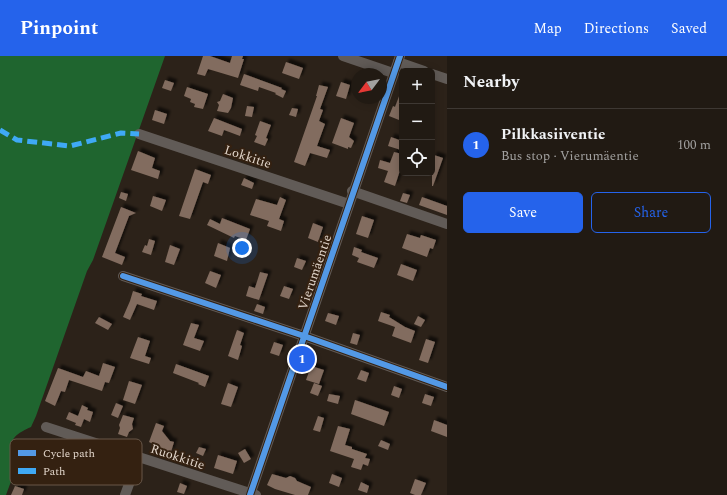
<!DOCTYPE html>
<meta charset="utf-8">
<style>
body{margin:0;font-family:Spectral,serif;background:#2d2721;color:#f1f3f6}
.controls{position:absolute;right:12px;top:12px;display:grid;overflow:hidden;border-radius:6px;box-shadow:0 2px 10px #0003}
.controls button{width:36px;height:36px;display:grid;place-items:center;padding:0;border:0;border-bottom:1px solid #3e3833;background:#211a13;color:#f1f3f6;font:20px sans-serif}
.compass{position:absolute;left:351px;top:12px;width:36px;height:36px;border-radius:50%;background:#211a13;box-shadow:0 2px 10px #0003;rotate:238deg}
.you{position:absolute;left:242px;top:192px;width:14px;height:14px;margin:-10px;border:3px solid #fff;border-radius:50%;background:#1a73e8;box-shadow:0 0 0 6px #1a73e833}
.badge{display:grid;place-items:center;width:26px;height:26px;border-radius:50%;background:#2563eb;color:#fff;font-size:13px;font-weight:700}
.pin{position:absolute;translate:-50% -50%;border:2px solid #fff;box-shadow:0 1px 4px #0006}
.list{margin:0;padding:0;list-style:none}
h2{display:flex;justify-content:space-between;align-items:center;height:52px;margin:0;padding:0 16px;font-size:17px}
h2 small{font-size:13px;font-weight:400;color:#a2a1a0}
.list li{display:grid;grid-template-columns:26px 1fr auto;gap:12px;align-items:center;box-sizing:border-box;height:72px;padding:0 16px;border-top:1px solid #3e3833}
.list b{display:block;font-size:15px;white-space:nowrap}
.list p{margin:0;font-size:13px;white-space:nowrap;color:#a2a1a0}
.list em{font-size:13px;font-style:normal;color:#a2a1a0}
.actions{display:flex;gap:8px;padding:12px 16px}
.actions a{flex:1;padding:9px 0;border:1px solid #2563eb;border-radius:6px;text-align:center;font-size:14px;color:#2563eb}
.actions .main{background:#2563eb;color:#fff}
.icon{flex:none;width:22px;height:22px;fill:none;stroke:currentColor;stroke-width:2;stroke-linecap:round;stroke-linejoin:round}
.map{position:relative;flex:none;width:447px;height:439px;overflow:hidden}
header{display:flex;align-items:center;gap:24px;box-sizing:border-box;height:56px;padding:0 20px;background:#2563eb;color:#fff}
header strong{font-size:19px}
nav{display:flex;gap:22px;margin-inline-start:auto;font-size:14px}
main{display:flex}
aside{flex:1;background:#211a13}
.map>svg:first-child{display:block}
</style>
<header>
<strong>Pinpoint</strong>
<nav><a>Map</a><a>Directions</a><a>Saved</a></nav>
</header>
<main>
<div class="map">
<svg width="447" height="439" viewBox="0 0 447 439">
<defs>
<filter id="shadow"><feDropShadow dx="3.5" dy="-3.5" stdDeviation="1" flood-color="#0009"/></filter>
</defs>
<rect width="100%" height="100%" fill="#2c2219"/>
<path fill="#1f652f" d="M 0,0 L 165,0 L 93,204 L 87,215 L 36,360 L 31,371 C 12,380 11,382 10,403 L 17,409 L 6,439 L 0,439 Z"/>
<g fill="#826c5f" filter="url(#shadow)">
<path d="M 203,0 L 210,0 L 230,7 L 232,0 L 243,0 L 242,3 L 244,3 L 238,22 L 208,13 L 205,20 L 197,18 Z"/>
<path d="M 286,6 L 303,12 L 299,23 L 282,17 Z"/>
<path d="M 244,18 L 282,32 L 281,33 L 286,35 L 283,42 L 275,38 L 276,37 L 259,31 L 258,35 L 240,29 Z"/>
<path d="M 165,24 L 174,27 L 171,35 L 162,32 Z"/>
<path d="M 341,26 L 350,29 L 346,43 L 336,40 Z"/>
<path d="M 319,29 L 328,31 L 320,53 L 323,54 L 319,65 L 325,68 L 317,90 L 330,94 L 327,102 L 310,97 L 305,110 L 294,106 L 317,40 L 316,40 Z"/>
<path d="M 187,31 L 208,38 L 203,53 L 194,51 L 195,48 L 190,46 L 191,43 L 184,40 Z"/>
<path d="M 401,35 L 402,35 L 402,56 L 399,64 L 389,60 L 393,50 L 395,51 Z"/>
<path d="M 223,38 L 233,42 L 231,52 L 228,57 L 217,55 L 219,49 L 217,46 L 220,45 Z"/>
<path d="M 247,50 L 254,51 L 252,61 L 245,60 Z"/>
<path d="M 292,52 L 298,53 L 296,61 L 289,59 Z"/>
<path d="M 155,54 L 167,58 L 164,68 L 152,64 Z"/>
<path d="M 214,62 L 242,73 L 240,80 L 224,74 L 222,80 L 208,75 Z"/>
<path d="M 341,62 L 354,67 L 349,81 L 354,85 L 351,92 L 348,91 L 348,93 L 332,87 Z"/>
<path d="M 260,65 L 271,69 L 266,82 L 268,83 L 265,90 L 254,86 L 257,80 L 255,79 Z"/>
<path d="M 391,81 L 402,85 L 401,94 L 388,90 Z"/>
<path d="M 138,95 L 155,102 L 152,112 L 160,115 L 158,123 L 131,114 Z"/>
<path d="M 394,96 L 402,98 L 402,108 L 395,130 L 384,126 L 388,115 L 378,112 L 380,104 L 390,107 Z"/>
<path d="M 434,99 L 443,102 L 433,130 L 432,130 L 432,104 Z"/>
<path d="M 195,113 L 211,119 L 208,128 L 203,126 L 190,163 L 179,160 Z"/>
<path d="M 244,122 L 254,127 L 252,133 L 241,129 Z"/>
<path d="M 121,136 L 128,138 L 126,145 L 119,142 Z"/>
<path d="M 403,137 L 410,139 L 407,147 L 400,145 Z"/>
<path d="M 153,140 L 166,144 L 162,155 L 150,150 Z"/>
<path d="M 280,141 L 286,144 L 279,163 L 284,165 L 281,175 L 267,170 L 269,165 L 250,159 L 256,143 L 277,149 Z"/>
<path d="M 422,141 L 447,150 L 447,159 L 419,149 Z"/>
<path d="M 121,151 L 136,157 L 129,160 L 115,197 L 125,201 L 122,209 L 102,201 Z"/>
<path d="M 362,160 L 374,164 L 368,182 L 356,178 Z"/>
<path d="M 222,162 L 250,173 L 246,184 L 235,180 L 234,182 L 207,169 L 210,163 L 220,168 Z"/>
<path d="M 313,167 L 323,171 L 318,186 L 308,182 Z"/>
<path d="M 407,178 L 420,182 L 421,179 L 436,184 L 433,193 L 430,192 L 427,201 L 402,192 Z"/>
<path d="M 149,183 L 155,185 L 151,199 L 142,196 L 145,189 L 147,190 Z"/>
<path d="M 218,187 L 230,192 L 227,205 L 214,200 Z"/>
<path d="M 170,189 L 180,193 L 174,209 L 165,206 Z"/>
<path d="M 354,191 L 362,194 L 361,196 L 378,202 L 374,212 L 357,206 L 359,202 L 352,199 Z"/>
<path d="M 297,202 L 306,205 L 302,214 L 294,211 Z"/>
<path d="M 401,208 L 417,214 L 413,225 L 397,219 Z"/>
<path d="M 210,215 L 221,219 L 216,232 L 205,227 Z"/>
<path d="M 260,216 L 268,218 L 259,244 L 246,240 L 249,230 L 255,232 Z"/>
<path d="M 284,230 L 293,233 L 289,243 L 280,240 Z"/>
<path d="M 133,235 L 142,238 L 141,240 L 157,245 L 154,254 L 137,248 L 130,264 L 123,261 L 130,245 Z"/>
<path d="M 257,248 L 265,251 L 263,258 L 254,255 Z"/>
<path d="M 381,256 L 390,259 L 389,261 L 405,271 L 415,275 L 411,287 L 392,280 L 395,271 L 378,265 Z"/>
<path d="M 328,257 L 339,260 L 336,269 L 325,265 Z"/>
<path d="M 418,260 L 425,264 L 421,271 L 414,268 Z"/>
<path d="M 99,261 L 112,268 L 108,274 L 95,267 Z"/>
<path d="M 191,267 L 199,269 L 194,282 L 204,285 L 200,295 L 183,289 Z"/>
<path d="M 237,274 L 244,277 L 240,289 L 242,290 L 238,304 L 228,300 Z"/>
<path d="M 353,277 L 360,279 L 357,289 L 350,287 Z"/>
<path d="M 138,281 L 150,285 L 145,300 L 151,302 L 149,308 L 130,302 Z"/>
<path d="M 426,283 L 435,286 L 428,307 L 419,304 Z"/>
<path d="M 274,286 L 283,289 L 279,300 L 270,297 Z"/>
<path d="M 103,307 L 115,311 L 109,327 L 105,326 L 102,335 L 69,324 L 65,336 L 61,335 L 55,350 L 45,345 L 58,312 L 83,321 L 86,315 L 99,320 Z"/>
<path d="M 176,308 L 209,320 L 205,331 L 198,328 L 199,327 L 173,317 Z"/>
<path d="M 311,310 L 324,314 L 319,328 L 306,324 Z"/>
<path d="M 361,314 L 369,317 L 366,326 L 357,323 Z"/>
<path d="M 129,325 L 142,329 L 135,348 L 123,344 Z"/>
<path d="M 228,327 L 238,331 L 231,351 L 221,348 Z"/>
<path d="M 314,327 L 322,330 L 318,340 L 310,337 Z"/>
<path d="M 394,330 L 402,333 L 399,342 L 391,339 Z"/>
<path d="M 329,338 L 340,340 L 338,348 L 327,345 Z"/>
<path d="M 425,338 L 434,341 L 431,350 L 422,347 Z"/>
<path d="M 355,344 L 389,356 L 384,370 L 351,358 Z"/>
<path d="M 116,347 L 123,350 L 118,362 L 111,359 Z"/>
<path d="M 82,349 L 88,352 L 87,354 L 93,356 L 90,366 L 84,363 L 81,371 L 75,369 L 76,367 L 66,363 L 69,356 L 78,360 Z"/>
<path d="M 123,359 L 134,362 L 132,368 L 133,373 L 129,376 L 127,381 L 118,378 L 120,372 L 119,369 Z"/>
<path d="M 318,360 L 324,362 L 320,376 L 313,374 Z"/>
<path d="M 434,364 L 447,369 L 447,381 L 431,375 Z"/>
<path d="M 156,367 L 164,370 L 162,375 L 170,385 L 174,386 L 171,396 L 153,390 L 153,388 L 149,386 Z"/>
<path d="M 338,370 L 350,373 L 345,389 L 352,391 L 352,393 L 367,398 L 365,402 L 370,403 L 368,410 L 363,408 L 361,414 L 351,411 L 354,403 L 330,395 Z"/>
<path d="M 381,384 L 390,388 L 388,394 L 378,390 Z"/>
<path d="M 199,391 L 206,393 L 203,400 L 196,397 Z"/>
<path d="M 245,393 L 251,403 L 244,407 L 238,397 Z"/>
<path d="M 218,399 L 237,405 L 233,418 L 214,412 Z"/>
<path d="M 272,418 L 286,422 L 290,420 L 295,422 L 297,425 L 311,431 L 308,439 L 295,439 L 275,433 L 267,429 Z"/>
<path d="M 332,418 L 342,422 L 339,431 L 329,427 Z"/>
<path d="M 415,423 L 426,427 L 421,439 L 415,439 L 410,437 Z"/>
<path d="M 361,426 L 369,430 L 367,437 L 358,434 Z"/>
<path d="M 180,427 L 187,430 L 184,438 L 177,436 Z"/>
<path d="M 15,430 L 24,433 L 22,439 L 11,439 Z"/>
</g>
<g fill="none" stroke-linecap="round" stroke-linejoin="round">
<g stroke="#615b57" stroke-width="10">
<path d="M 343,0 L 393,17"/>
<path d="M 398,6 L 424,15"/>
<path d="M 432,18 L 447,23"/>
<path d="M 139,78 L 349,148"/>
<path d="M 352,135 L 447,168"/>
<path d="M 123,220 L 304,280 L 447,331"/>
<path d="M 46,371 L 256,439"/>
<path d="M 125,439 L 139,401"/>
<path d="M 250,439 L 400,0"/>
</g>
<path stroke="#3fa9f5" stroke-width="5" stroke-dasharray="10 5" stroke-linecap="butt" d="M 0,74 L 17,84 L 70,90 L 121,77 L 139,78"/>
<g stroke="#342111" stroke-width="8">
<g id="cycleway">
<path d="M 123,220 L 304,280 L 447,331"/>
<path d="M 250,439 L 400,0"/>
</g>
</g>
<use href="#cycleway" stroke="#5399e6" stroke-width="6"/>
</g>
<g text-anchor="middle" stroke-width="4" stroke-linejoin="round" paint-order="stroke">
<g font-size="13" fill="#e2d6cb" stroke="#342111">
<text transform="translate(248 100) rotate(18)" y="5">Lokkitie</text>
<text transform="translate(314 216) rotate(-71)" y="5">Vierumäentie</text>
<text transform="translate(178 400) rotate(18)" y="5">Ruokkitie</text>
</g>
</g>
<rect x="10" y="383" width="132" height="46" rx="6" fill="#342111" stroke="#685749" stroke-width="1"/>
<rect x="18" y="394" width="18" height="6" fill="#5399e6"/>
<rect x="18" y="412" width="18" height="6" fill="#3fa9f5"/>
<g font-size="11" fill="#e2d6cb">
<text x="43" y="401">Cycle path</text>
<text x="43" y="419">Path</text>
</g>
</svg>
<div class="controls">
<button>+</button>
<button>−</button>
<button><svg class="icon" aria-label="locate" viewBox="0 0 24 24"><circle cx="12" cy="12" r="6"/><path d="M12 2v4M12 18v4M2 12h4M18 12h4"/></svg></button>
</div>
<svg class="compass" viewBox="-18 -18 36 36"><path d="M0-13l5 13h-10z" fill="#e53935"/><path d="M0 13l5-13h-10z" fill="#a2a1a0"/></svg>
<div class="you"></div>
<div class="pin badge" style="left:302px;top:303px">1</div>
</div>
<aside>
<h2>Nearby<small></small></h2>
<ul class="list">
<li><span class="badge">1</span><div><b>Pilkkasiiventie</b><p>Bus stop · Vierumäentie</p></div><em>100 m</em></li>
</ul>
<div class="actions"><a class="main">Save</a><a>Share</a></div>
</aside>
</main>
